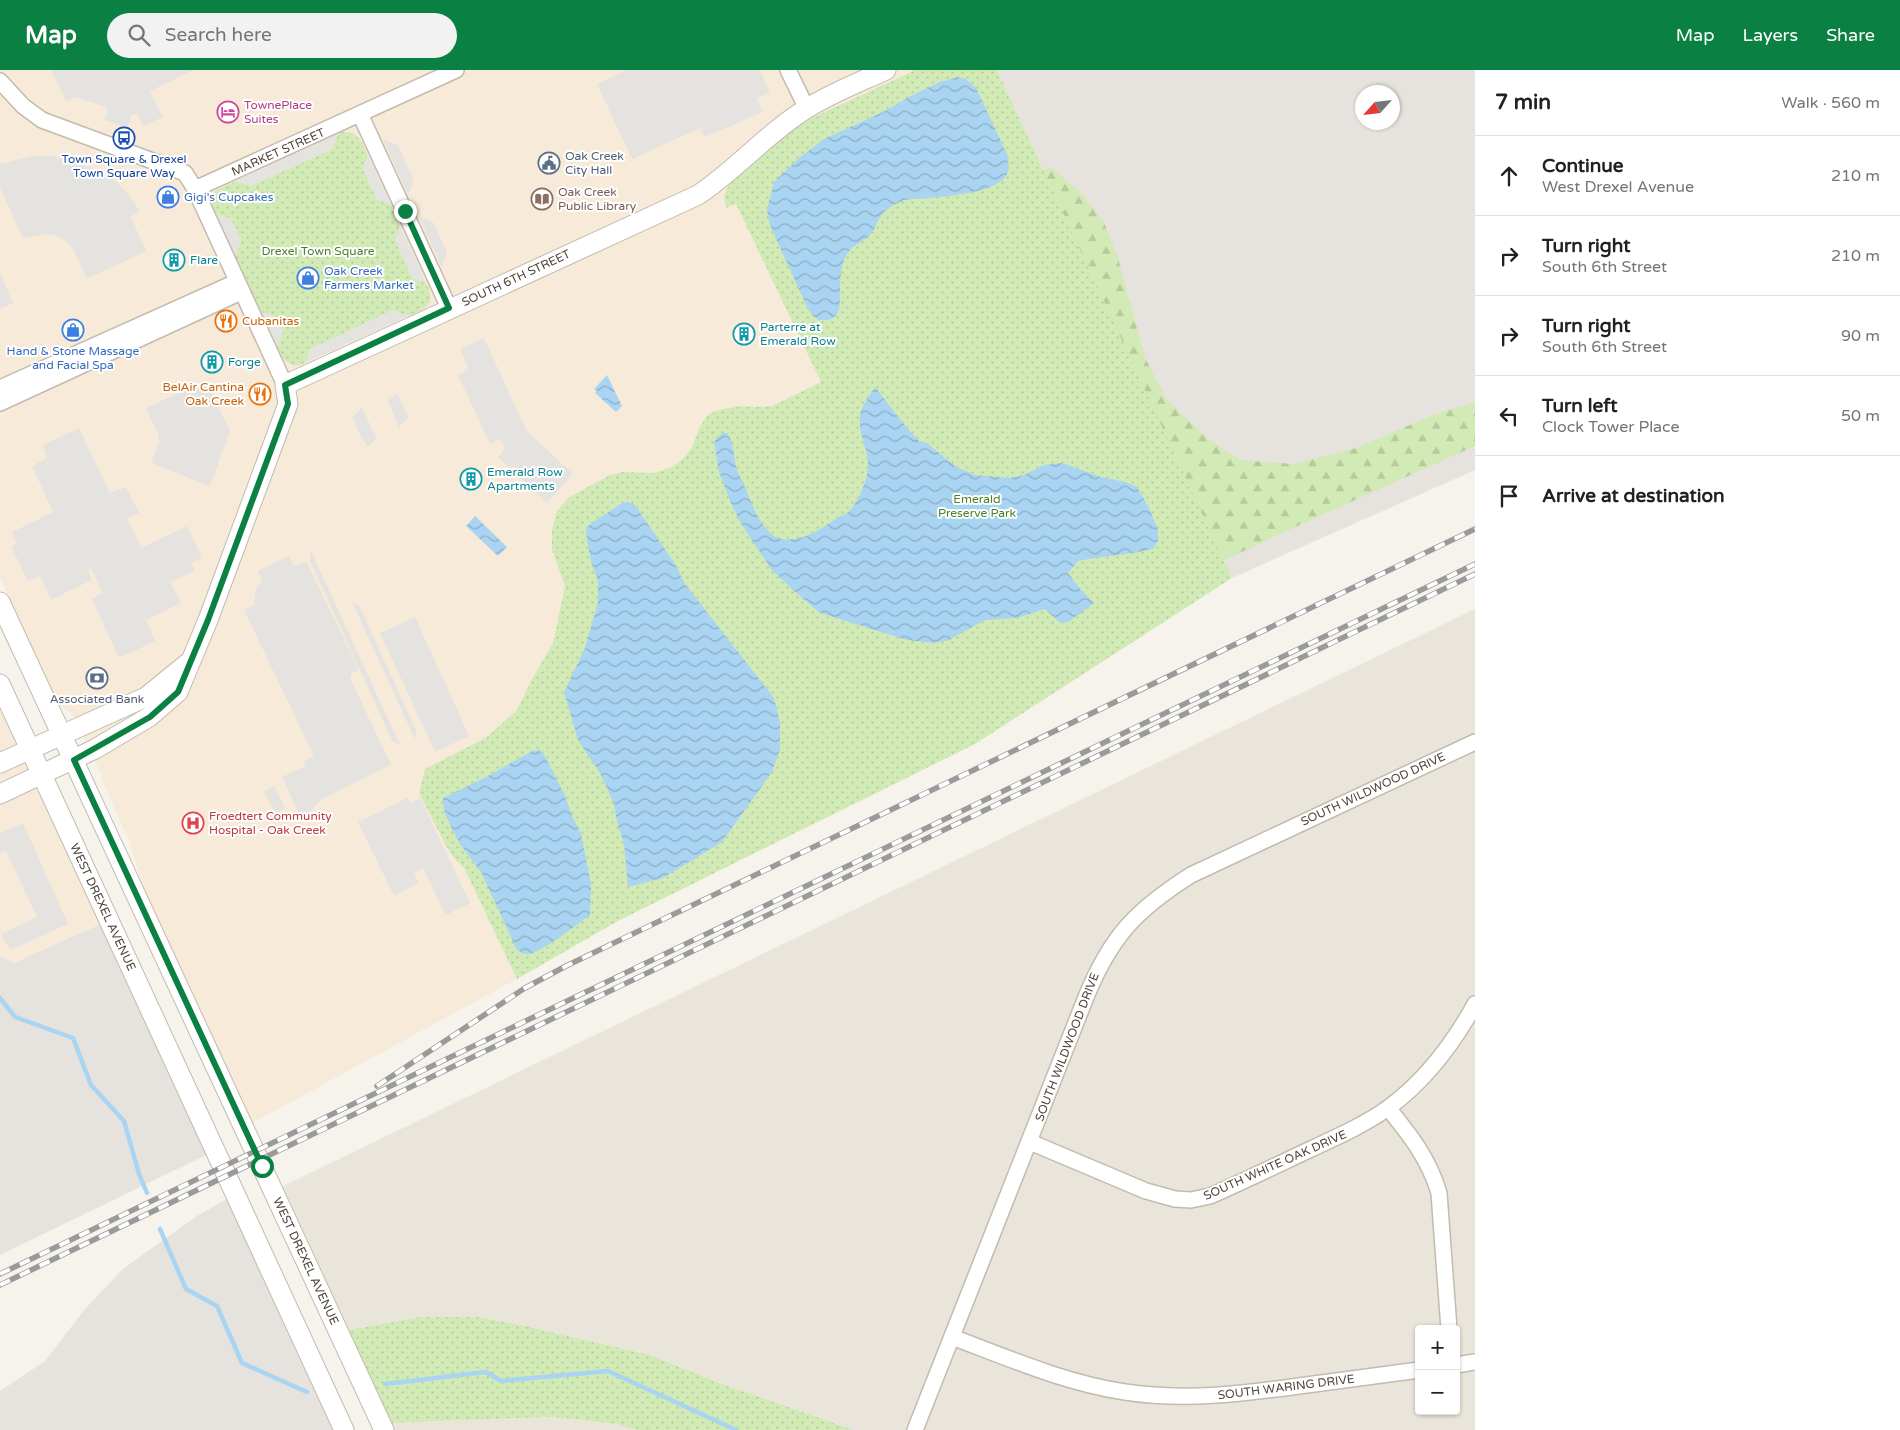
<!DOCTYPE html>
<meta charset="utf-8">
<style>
body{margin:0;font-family:"Varela Round",sans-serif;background:#f2f2f2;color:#202124}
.controls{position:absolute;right:15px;bottom:15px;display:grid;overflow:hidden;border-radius:5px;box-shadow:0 1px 4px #0004}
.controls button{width:45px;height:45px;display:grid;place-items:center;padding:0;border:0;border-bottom:1px solid #e0e0e0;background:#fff;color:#202124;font:25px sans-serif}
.compass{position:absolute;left:1355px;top:15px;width:45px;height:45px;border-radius:50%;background:#fff;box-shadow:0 1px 4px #0004;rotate:243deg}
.stop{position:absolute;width:15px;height:15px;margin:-11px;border:4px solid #0b8043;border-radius:50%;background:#fff}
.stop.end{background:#0b8043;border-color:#fff;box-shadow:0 1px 5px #0008}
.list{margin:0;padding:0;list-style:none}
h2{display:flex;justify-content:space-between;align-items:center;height:65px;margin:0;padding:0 20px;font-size:21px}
h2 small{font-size:16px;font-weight:400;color:#757577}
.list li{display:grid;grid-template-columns:32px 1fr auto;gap:15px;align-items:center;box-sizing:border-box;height:80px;padding:0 20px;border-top:1px solid #e0e0e0}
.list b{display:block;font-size:19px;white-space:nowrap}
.list p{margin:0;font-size:16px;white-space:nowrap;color:#757577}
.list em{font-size:16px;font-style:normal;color:#757577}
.icon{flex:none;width:28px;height:28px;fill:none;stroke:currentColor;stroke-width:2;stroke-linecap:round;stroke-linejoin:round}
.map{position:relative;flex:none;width:1475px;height:1360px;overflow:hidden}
header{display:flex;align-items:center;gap:30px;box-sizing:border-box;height:70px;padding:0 25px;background:#0b8043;color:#fff}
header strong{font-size:24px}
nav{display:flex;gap:28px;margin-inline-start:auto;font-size:18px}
.search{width:350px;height:45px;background:#f2f2f2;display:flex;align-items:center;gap:12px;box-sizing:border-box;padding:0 18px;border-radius:28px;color:#757577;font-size:19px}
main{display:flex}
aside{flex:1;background:#fff}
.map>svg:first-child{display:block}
</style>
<header>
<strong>Map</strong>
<div class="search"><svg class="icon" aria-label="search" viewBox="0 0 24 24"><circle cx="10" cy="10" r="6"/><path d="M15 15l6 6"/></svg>Search here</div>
<nav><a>Map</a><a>Layers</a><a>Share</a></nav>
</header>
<main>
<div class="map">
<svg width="1475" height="1360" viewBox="0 0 1475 1360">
<defs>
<pattern id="forest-firs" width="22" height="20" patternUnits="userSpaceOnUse" patternTransform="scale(1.25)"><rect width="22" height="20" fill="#d2eab5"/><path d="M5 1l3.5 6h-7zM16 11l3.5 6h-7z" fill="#b6ca9c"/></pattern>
<pattern id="park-dots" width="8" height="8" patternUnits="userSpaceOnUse" patternTransform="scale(1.25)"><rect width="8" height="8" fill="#d2eab5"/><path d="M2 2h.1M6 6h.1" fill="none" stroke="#b6ca9c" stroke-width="1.8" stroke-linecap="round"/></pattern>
<pattern id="water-waves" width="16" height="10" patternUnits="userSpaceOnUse" patternTransform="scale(1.25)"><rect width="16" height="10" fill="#a9d4f2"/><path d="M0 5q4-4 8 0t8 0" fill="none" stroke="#8caec5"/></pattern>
</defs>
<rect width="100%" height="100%" fill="#f6f3ec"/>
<g fill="#eae5da" fill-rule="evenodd">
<path d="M 1475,539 L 1475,1360 L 854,1360 L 717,1312 L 650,1285 L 525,1256 L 479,1247 L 420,1247 L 348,1260 L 281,1117 ZM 1419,1259 L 1456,1259 L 1456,1341 L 1419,1341 Z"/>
<path d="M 551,1347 L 617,1354 L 637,1360 L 394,1360 L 391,1353 Z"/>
</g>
<g fill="#f7ead8">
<path d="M 0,0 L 913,0 L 909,3 L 816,46 L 795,58 L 729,115 L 726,138 L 736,134 L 821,312 L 772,336 L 757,337 L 739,336 L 700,356 L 692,377 L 686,386 L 665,401 L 654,403 L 623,402 L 610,405 L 568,428 L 552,480 L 565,516 L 553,573 L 532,609 L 517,640 L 487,667 L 425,699 L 420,723 L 445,774 L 454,788 L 464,798 L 517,909 L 252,1053 L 147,829 L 129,771 L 102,710 L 100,702 L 72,643 L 63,638 L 56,630 L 0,508 Z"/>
<path d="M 0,636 L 101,854 L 14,894 L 0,886 Z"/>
</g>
<g fill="#e6e2dd" fill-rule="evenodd">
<path d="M 997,0 L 1475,0 L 1475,400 L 1232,508 ZM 1362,22 L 1392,22 L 1392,52 L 1362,52 Z"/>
<path d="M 101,854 L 206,1085 L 0,1185 L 0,886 L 14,893 Z"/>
<path d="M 227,1129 L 334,1360 L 0,1360 L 0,1321 L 45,1291 L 85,1239 L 123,1199 L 197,1146 Z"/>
</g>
<path fill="url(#forest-firs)" d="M 1052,98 L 1085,127 L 1104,153 L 1118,188 L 1145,288 L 1167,330 L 1207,368 L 1240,390 L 1293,394 L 1356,378 L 1433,345 L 1475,332 L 1475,376 L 1273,467 L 1181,511 L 1027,103 Z"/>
<g fill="url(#park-dots)">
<path d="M 913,0 L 997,0 L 1232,508 L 975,674 L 618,851 L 517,909 L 464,798 L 454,788 L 445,774 L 419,723 L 425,699 L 487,667 L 517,640 L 532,609 L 553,573 L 565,516 L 552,480 L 552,460 L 557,441 L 568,428 L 610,405 L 623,402 L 654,403 L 672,397 L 686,386 L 692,377 L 700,356 L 707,346 L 715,341 L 739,336 L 757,337 L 772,336 L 821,312 L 736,134 L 726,138 L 724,126 L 729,115 L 795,58 L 816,46 L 909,3 Z"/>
<path d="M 342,62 C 358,61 362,72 368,85 L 363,99 L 377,129 L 391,135 L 400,156 L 395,170 L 412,208 L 426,213 C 437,235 426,238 408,246 L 393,241 L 311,279 L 305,293 L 296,296 L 284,290 L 277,277 L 283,262 L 276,247 L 261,242 L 235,186 L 241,171 L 231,149 L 216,144 L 211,130 L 215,121 L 236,111 L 250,116 L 332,79 L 338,64 Z"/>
<path d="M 420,1247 L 479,1247 L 525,1256 L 650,1285 L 717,1312 L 854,1360 L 637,1360 L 617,1354 L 551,1347 L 391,1353 L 348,1260 Z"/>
</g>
<g fill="#e5e3e0">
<path d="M 51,0 L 194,0 L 150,21 L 163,47 L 143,56 L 137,44 L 132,44 L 127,58 L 104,50 L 108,38 L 76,27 L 66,31 Z"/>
<path d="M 627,0 L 760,0 L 770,22 L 757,28 L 763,42 L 705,67 L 700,58 L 632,89 L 597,14 Z"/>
<path d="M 338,64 L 332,79 L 250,116 L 236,111 Z"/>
<path d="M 383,69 L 398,75 L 414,111 L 408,125 Z"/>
<path d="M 368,85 L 391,135 L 377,130 L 363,99 Z"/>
<path d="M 33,86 L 51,86 L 82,94 L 99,101 L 115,111 L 129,125 L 140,141 L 131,147 L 146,181 L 87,209 L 74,180 L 67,172 L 57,166 L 46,164 L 23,168 L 0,118 L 0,94 Z"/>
<path d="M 216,144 L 231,149 L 241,171 L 235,186 Z"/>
<path d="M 419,147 L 433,152 L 447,182 L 442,197 Z"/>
<path d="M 400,156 L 426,213 L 412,208 L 395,170 Z"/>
<path d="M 0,203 L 13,233 L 0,239 Z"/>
<path d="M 393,240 L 408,246 L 305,293 L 310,279 Z"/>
<path d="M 261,242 L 276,247 L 283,262 L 277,277 Z"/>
<path d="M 484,268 L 526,360 L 573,404 L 547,433 L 498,387 L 504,380 L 504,376 L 501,371 L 498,370 L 490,374 L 458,305 L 467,300 L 468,297 L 460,279 Z"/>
<path d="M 206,310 L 230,361 L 210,416 L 151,393 L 159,372 L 158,364 L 146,338 Z"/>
<path d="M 396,323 L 399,327 L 409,347 L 399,357 L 388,331 Z"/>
<path d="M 362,337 L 376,368 L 368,377 L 364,372 L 352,348 Z"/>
<path d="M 79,358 L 110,423 L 126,417 L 139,443 L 127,448 L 141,478 L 187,456 L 202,488 L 191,493 L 195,501 L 170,512 L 181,533 L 146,550 L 155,571 L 119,588 L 92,529 L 102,523 L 91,498 L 88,500 L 92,510 L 51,530 L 40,506 L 28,511 L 11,476 L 17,473 L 12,462 L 53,442 L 32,396 L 47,388 L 43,375 Z"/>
<path d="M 311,481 L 400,675 L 393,672 L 310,491 Z"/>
<path d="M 289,486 L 293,495 L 296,496 L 306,491 L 359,600 L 351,604 L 350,608 L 391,695 L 322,729 L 309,742 L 300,746 L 282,707 L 305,696 L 304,691 L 314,686 L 244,540 L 254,535 L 256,519 L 262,510 L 258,501 Z"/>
<path d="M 352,532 L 359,535 L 417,663 L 415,669 Z"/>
<path d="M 415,547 L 469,666 L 435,682 L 380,563 Z"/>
<path d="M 274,716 L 285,738 L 275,743 L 264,721 Z"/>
<path d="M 407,728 L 412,733 L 420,728 L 470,833 L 446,845 L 423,798 L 414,803 L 419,813 L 394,826 L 358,752 Z"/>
<path d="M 23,753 L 68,854 L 10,880 L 1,864 L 37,847 L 6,781 L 0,784 L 0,763 Z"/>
</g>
<g fill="url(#water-waves)">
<path d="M 958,7 L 966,9 L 976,18 L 1008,86 C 1008,91 1009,97 1008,102 C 999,127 927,127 904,130 C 893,135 883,140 878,151 C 875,156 874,161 870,165 C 861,174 851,174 845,188 C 842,195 840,207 840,215 C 839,232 845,252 819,250 L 813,246 L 808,239 L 772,160 L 768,148 L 767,139 L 774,112 L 799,88 L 824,69 L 883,42 L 911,26 L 940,12 Z"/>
<path d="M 607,305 L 622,336 L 616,342 L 595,323 L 597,321 L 594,319 Z"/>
<path d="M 875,317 L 907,358 L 919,371 L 927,373 L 956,397 L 975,405 L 1010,408 L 1024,405 L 1044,395 L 1062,393 L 1101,407 L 1125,412 L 1137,417 L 1148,436 L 1158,460 L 1158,471 L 1153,479 C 1128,485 1103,486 1078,491 L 1068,503 L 1082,521 L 1094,533 L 1068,552 L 1060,553 L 1045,539 L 1017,548 L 985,550 L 949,570 L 934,573 L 907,570 L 820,543 L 793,520 L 771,499 L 742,455 L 733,438 L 719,402 L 714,372 L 722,363 L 727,363 C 735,374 733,388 737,400 C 739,406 743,411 745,417 C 752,433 756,448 768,461 C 777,471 791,471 803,467 C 817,463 827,454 839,447 C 842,445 847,444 849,441 C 859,431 869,407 868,392 C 867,377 858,363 860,347 C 861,336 869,326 875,317 Z"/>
<path d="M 628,432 L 635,435 L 675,494 L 685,514 L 774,628 L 780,653 L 780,679 L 772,702 L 722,772 L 663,808 L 628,817 L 624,774 L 617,752 L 614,734 L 600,703 L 578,670 L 564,622 L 585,578 L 598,532 L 598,511 L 591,492 L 587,469 L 586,460 L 589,455 L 622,433 Z"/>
<path d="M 475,446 L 507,477 L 498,486 L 466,456 Z"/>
<path d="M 539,680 L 545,686 L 565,726 L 572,746 L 581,764 L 591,814 L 590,845 C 577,854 543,882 528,884 C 524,884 521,882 517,880 L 481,802 L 460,774 L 451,757 L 444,740 L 443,728 L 488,706 L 532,681 Z"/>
</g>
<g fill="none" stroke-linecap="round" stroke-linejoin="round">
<g stroke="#a9d4f2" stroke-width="4.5">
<path d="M 0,928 L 15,947 L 73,968 L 91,1015 L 124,1051 L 139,1104 L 147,1123"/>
<path d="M 160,1159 L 186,1219 L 217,1236 L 242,1293 L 307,1322"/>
<path d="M 385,1314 L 486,1302 L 501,1311 L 608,1301 L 736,1360"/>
</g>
<g stroke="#c2bbae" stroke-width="18">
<g id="minor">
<path d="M 788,0 L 807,39"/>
<path d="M 0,11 L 23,36 L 42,50 L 185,103 L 195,119 L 285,315"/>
<path d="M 360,44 L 449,238"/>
<path d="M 195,119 L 456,0"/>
<path d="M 0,318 L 236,212"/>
<path d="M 0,333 L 241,222"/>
<path d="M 1388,1038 C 1410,1065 1429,1089 1439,1123 L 1449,1259"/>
<path d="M 1030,1072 L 1146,1121 L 1175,1129 L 1191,1130 L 1210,1126 C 1244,1111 1277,1095 1311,1079 C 1337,1067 1364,1055 1388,1038 C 1425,1011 1453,974 1475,934"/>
<path d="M 952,1267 C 1008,1288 1065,1313 1125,1322 C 1183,1331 1241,1324 1299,1316 C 1339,1311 1379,1305 1419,1300"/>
<path d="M 1456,1295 L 1475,1292"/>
<path d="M 915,1360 L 1086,927 C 1111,866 1136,840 1191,805 L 1475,672"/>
</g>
</g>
<g stroke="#c2bbae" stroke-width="21">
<g id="tertiary">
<path d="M 0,532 L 384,1360"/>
<path d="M 0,614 L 344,1360"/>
<path d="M 0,693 L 146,627 L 189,592"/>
<path d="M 0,724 L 95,679 L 149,647 L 178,622 L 208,550 L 288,334 L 285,315 L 698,125 C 736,100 767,63 806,39 C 831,23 860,12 886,0"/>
</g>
</g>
<use href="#minor" stroke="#fff" stroke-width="15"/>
<use href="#tertiary" stroke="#fff" stroke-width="19"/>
<g stroke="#9a9a9a" stroke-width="5.5">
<g id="rail">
<path d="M 377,1016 L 525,918 L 566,896 L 1475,459"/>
<path d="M 0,1204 L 1475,494"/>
<path d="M 0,1215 L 1475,504"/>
</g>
</g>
<use href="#rail" stroke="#fff" stroke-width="4" stroke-dasharray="11" stroke-linecap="butt"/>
</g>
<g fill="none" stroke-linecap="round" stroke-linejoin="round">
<path stroke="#0b8043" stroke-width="6" d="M 262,1096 L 74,690 L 150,647 L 178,622 L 208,550 L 288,334 L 285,315 L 449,238 L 405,141"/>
</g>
<defs>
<g id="hotel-ring" transform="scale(1.125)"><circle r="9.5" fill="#fff" stroke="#d1479c" stroke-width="1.5"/><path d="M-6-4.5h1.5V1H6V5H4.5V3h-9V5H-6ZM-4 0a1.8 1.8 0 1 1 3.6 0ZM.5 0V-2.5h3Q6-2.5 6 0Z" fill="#d1479c"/></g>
<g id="bus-ring" transform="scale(1.125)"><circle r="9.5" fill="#fff" stroke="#1a4fb4" stroke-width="1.5"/><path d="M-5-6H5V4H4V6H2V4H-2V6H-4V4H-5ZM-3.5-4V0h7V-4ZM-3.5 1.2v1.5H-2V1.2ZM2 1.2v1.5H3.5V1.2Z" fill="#1a4fb4"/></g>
<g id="civic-ring" transform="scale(1.125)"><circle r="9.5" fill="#fff" stroke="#5c6f8a" stroke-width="1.5"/><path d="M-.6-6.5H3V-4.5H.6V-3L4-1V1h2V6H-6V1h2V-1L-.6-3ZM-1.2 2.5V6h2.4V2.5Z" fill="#5c6f8a"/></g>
<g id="shop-ring" transform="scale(1.125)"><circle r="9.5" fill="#fff" stroke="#3f7fe0" stroke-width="1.5"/><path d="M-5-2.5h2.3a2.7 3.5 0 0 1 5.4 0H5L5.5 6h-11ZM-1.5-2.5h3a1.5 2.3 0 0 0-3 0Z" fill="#3f7fe0"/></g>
<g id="library-ring" transform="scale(1.125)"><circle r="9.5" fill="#fff" stroke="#8d6e63" stroke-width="1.5"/><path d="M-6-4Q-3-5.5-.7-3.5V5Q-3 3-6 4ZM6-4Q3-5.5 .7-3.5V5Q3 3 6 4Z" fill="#8d6e63"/></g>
<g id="building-ring" transform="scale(1.125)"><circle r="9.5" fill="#fff" stroke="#0f9aa8" stroke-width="1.5"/><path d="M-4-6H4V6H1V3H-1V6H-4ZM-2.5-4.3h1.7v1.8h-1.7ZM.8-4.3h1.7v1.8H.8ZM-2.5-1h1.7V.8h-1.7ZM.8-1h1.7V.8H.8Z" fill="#0f9aa8"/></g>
<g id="restaurant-ring" transform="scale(1.125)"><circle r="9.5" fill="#fff" stroke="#e8710a" stroke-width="1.5"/><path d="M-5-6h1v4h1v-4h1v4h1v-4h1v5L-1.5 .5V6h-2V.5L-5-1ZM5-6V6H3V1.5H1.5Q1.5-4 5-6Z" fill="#e8710a"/></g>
<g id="bank-ring" transform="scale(1.125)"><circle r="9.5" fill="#fff" stroke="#5c6f8a" stroke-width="1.5"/><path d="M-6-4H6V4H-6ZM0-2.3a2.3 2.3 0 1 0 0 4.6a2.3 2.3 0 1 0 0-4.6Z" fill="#5c6f8a"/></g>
<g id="hospital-ring" transform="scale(1.125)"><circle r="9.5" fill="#fff" stroke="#e0444e" stroke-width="1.5"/><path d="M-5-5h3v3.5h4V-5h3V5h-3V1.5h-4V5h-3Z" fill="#e0444e"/></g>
</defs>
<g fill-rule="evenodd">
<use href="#hotel-ring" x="228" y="42"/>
<use href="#bus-ring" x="124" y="68"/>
<use href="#civic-ring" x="549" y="93"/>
<use href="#shop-ring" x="168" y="127"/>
<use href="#library-ring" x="542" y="129"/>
<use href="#building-ring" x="174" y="190"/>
<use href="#shop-ring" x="308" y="208"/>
<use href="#restaurant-ring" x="226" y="251"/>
<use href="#shop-ring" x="73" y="260"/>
<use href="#building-ring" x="744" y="264"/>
<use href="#building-ring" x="212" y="292"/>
<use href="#restaurant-ring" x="260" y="324"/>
<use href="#building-ring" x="471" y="409"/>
<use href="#bank-ring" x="97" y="608"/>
<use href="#hospital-ring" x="193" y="753"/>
</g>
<g text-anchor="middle" stroke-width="4" stroke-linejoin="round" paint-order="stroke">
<g font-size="12" fill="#b23c85" stroke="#fff" text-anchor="start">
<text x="244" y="39">TownePlace<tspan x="244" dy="14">Suites</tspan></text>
</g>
<g font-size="12" fill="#4b4439" stroke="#fff">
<text transform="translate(278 82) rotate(-24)" y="4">MARKET STREET</text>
<text transform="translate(516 208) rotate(-25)" y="4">SOUTH 6TH STREET</text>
<text transform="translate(1373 719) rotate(-25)" y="4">SOUTH WILDWOOD DRIVE</text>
<text transform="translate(103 837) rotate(65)" y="4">WEST DREXEL AVENUE</text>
<text transform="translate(1067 977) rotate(-69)" y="4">SOUTH WILDWOOD DRIVE</text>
<text transform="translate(1275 1095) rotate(-24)" y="4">SOUTH WHITE OAK DRIVE</text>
<text transform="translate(306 1191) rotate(65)" y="4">WEST DREXEL AVENUE</text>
<text transform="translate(1286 1317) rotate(-7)" y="4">SOUTH WARING DRIVE</text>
</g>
<g font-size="12" fill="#4e5e75" stroke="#fff" text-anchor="start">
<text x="565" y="90">Oak Creek<tspan x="565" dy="14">City Hall</tspan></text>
<text x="97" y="633" text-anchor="middle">Associated Bank</text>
</g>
<g font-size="12" fill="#164399" stroke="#fff">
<text x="124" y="93">Town Square &amp; Drexel<tspan x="124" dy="14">Town Square Way</tspan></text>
</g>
<g font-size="12" fill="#785e54" stroke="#fff" text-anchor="start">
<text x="558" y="126">Oak Creek<tspan x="558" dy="14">Public Library</tspan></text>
</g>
<g font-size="12" fill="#366cbe" stroke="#fff" text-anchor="start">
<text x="184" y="131">Gigi's Cupcakes</text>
<text x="324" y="205">Oak Creek<tspan x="324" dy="14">Farmers Market</tspan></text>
<text x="73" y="285" text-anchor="middle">Hand &amp; Stone Massage<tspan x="73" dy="14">and Facial Spa</tspan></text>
</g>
<g font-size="12" fill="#4a7f2a" stroke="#fff">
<text x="318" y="185">Drexel Town Square</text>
<text x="977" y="433">Emerald<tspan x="977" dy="14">Preserve Park</tspan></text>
</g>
<g font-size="12" fill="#0d838f" stroke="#fff" text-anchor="start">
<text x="190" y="194">Flare</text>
<text x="760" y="261">Parterre at<tspan x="760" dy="14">Emerald Row</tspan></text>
<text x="228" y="296">Forge</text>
<text x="487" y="406">Emerald Row<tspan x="487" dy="14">Apartments</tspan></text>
</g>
<g font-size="12" fill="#c56008" stroke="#fff" text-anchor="start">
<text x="242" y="255">Cubanitas</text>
<text x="244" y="321" text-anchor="end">BelAir Cantina<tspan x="244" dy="14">Oak Creek</tspan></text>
</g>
<g font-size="12" fill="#be3a42" stroke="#fff" text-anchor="start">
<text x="209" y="750">Froedtert Community<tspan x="209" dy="14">Hospital - Oak Creek</tspan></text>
</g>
</g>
</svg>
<div class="controls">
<button>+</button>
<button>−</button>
</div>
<svg class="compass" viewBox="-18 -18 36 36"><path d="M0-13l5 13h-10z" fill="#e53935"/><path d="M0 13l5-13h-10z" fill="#757577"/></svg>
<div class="stop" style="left:262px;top:1096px"></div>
<div class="stop end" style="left:405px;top:141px"></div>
</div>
<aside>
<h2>7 min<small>Walk · 560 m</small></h2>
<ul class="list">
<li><svg class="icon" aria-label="ahead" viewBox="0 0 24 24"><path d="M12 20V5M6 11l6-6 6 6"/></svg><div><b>Continue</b><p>West Drexel Avenue</p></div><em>210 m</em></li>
<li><svg class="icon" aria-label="right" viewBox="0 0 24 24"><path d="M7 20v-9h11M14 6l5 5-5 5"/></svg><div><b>Turn right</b><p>South 6th Street</p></div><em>210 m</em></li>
<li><svg class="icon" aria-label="right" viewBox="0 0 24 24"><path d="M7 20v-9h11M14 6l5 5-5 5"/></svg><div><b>Turn right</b><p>South 6th Street</p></div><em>90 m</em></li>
<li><svg class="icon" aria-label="left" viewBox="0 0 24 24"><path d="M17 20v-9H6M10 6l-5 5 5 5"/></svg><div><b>Turn left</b><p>Clock Tower Place</p></div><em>50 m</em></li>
<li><svg class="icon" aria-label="arrive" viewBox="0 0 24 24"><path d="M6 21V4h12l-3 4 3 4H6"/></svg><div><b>Arrive at destination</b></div></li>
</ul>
</aside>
</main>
